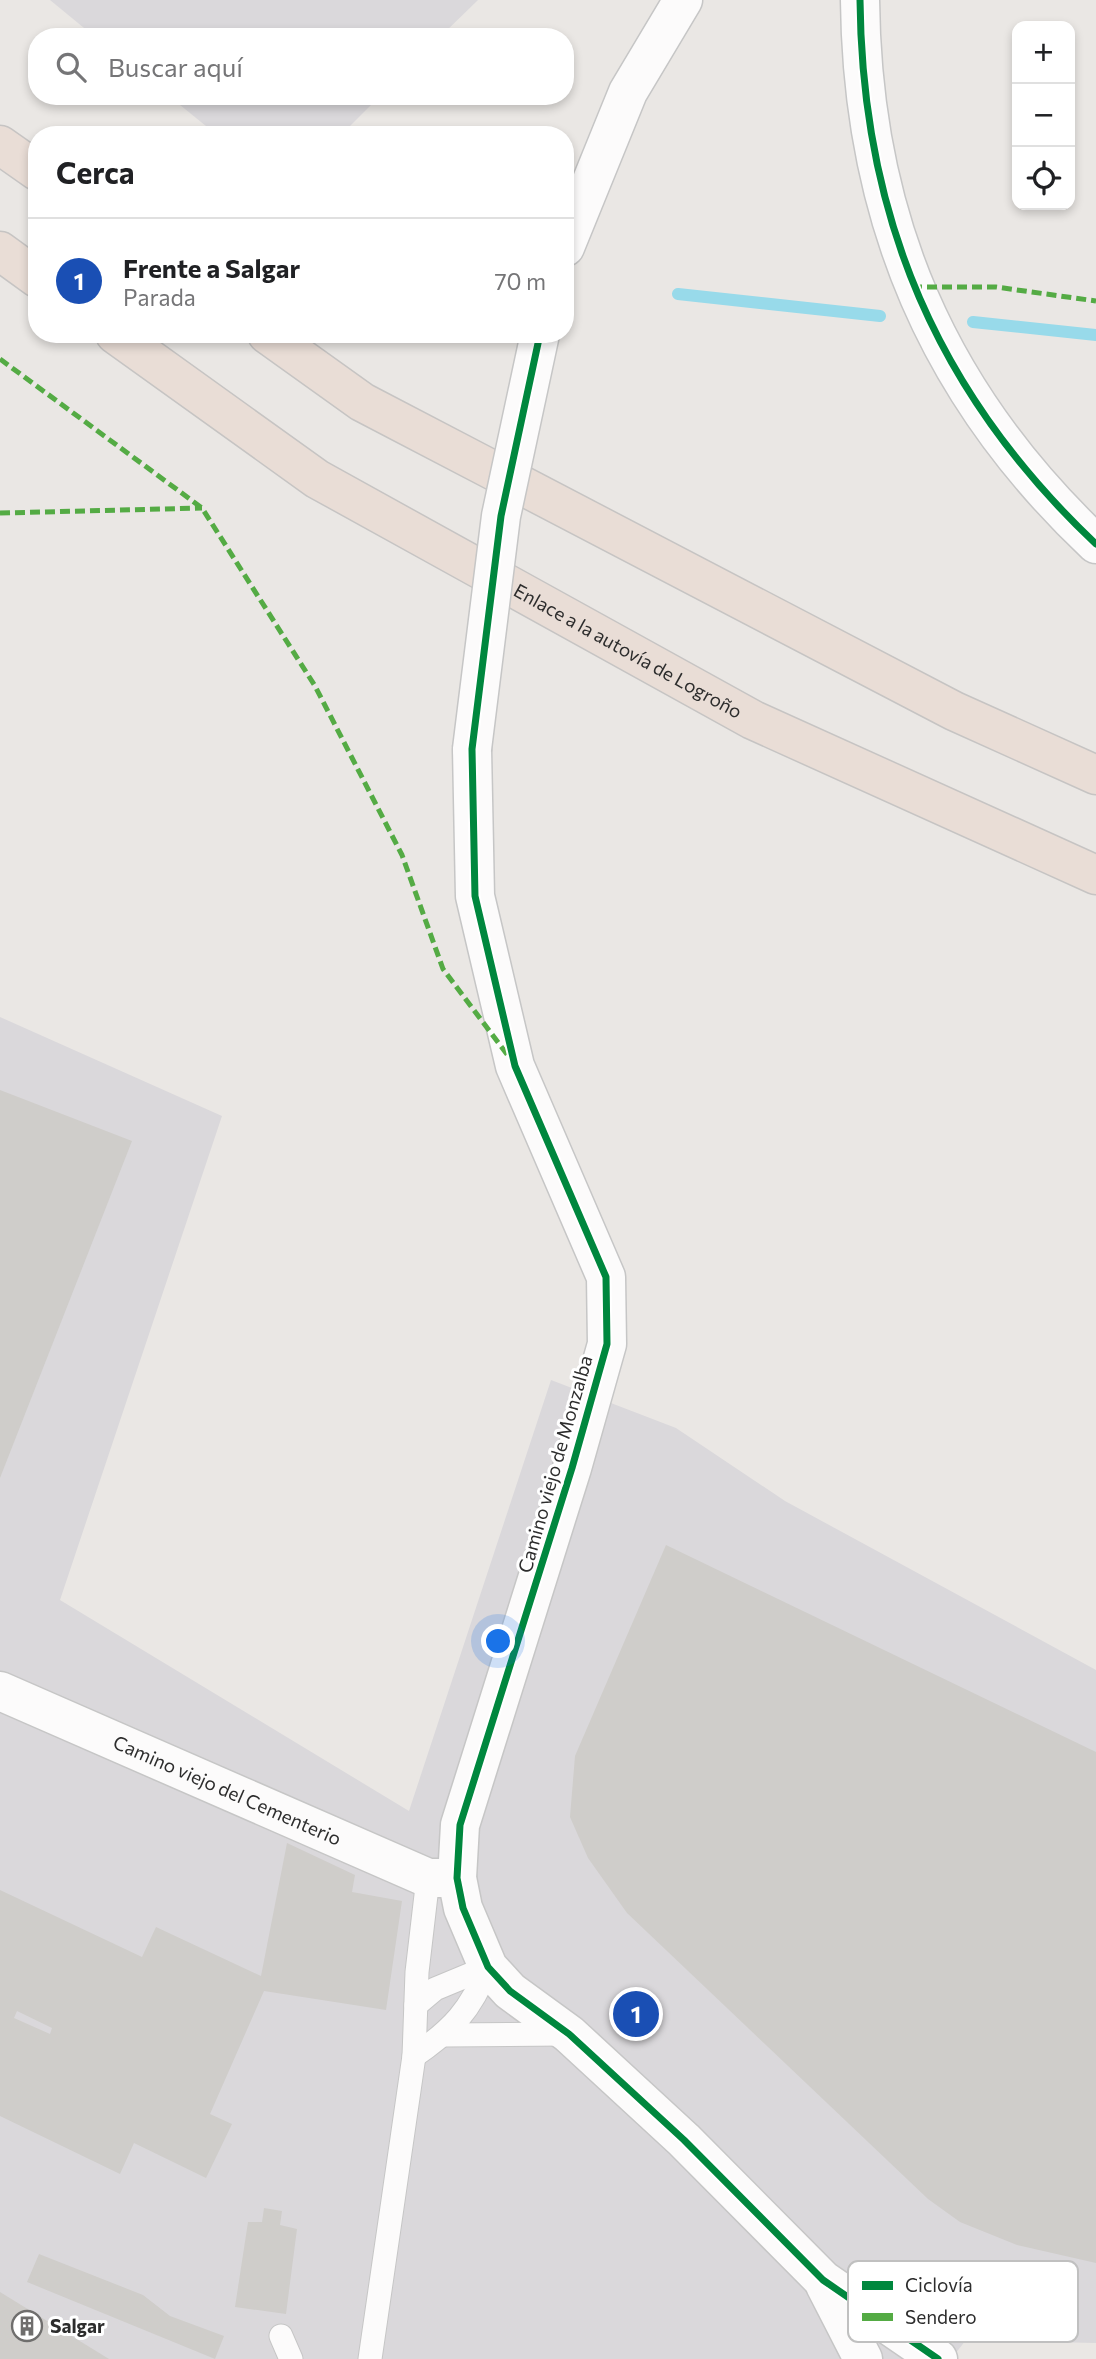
<!DOCTYPE html>
<html lang="es">
<meta charset="utf-8">
<style>
body{margin:0;font-family:Commissioner,sans-serif;background:#f2f2f2;color:#202124}
.controls{position:absolute;right:21px;top:21px;display:grid;overflow:hidden;border-radius:14px;box-shadow:0 4px 10px #0003}
.controls button{width:63px;height:63px;display:grid;place-items:center;padding:0;border:0;border-bottom:2px solid #e0e0e0;background:#fff;color:#202124;font:35px sans-serif}
.you{position:absolute;left:499px;top:1642px;width:24px;height:24px;margin:-18px;border:5px solid #fff;border-radius:50%;background:#1a73e8;box-shadow:0 0 0 10px #1a73e833}
.badge{display:grid;place-items:center;width:46px;height:46px;border-radius:50%;background:#6f6e6d;color:#fff;font-size:23px;font-weight:700}
.pin{position:absolute;translate:-50% -50%;border:4px solid #fff;box-shadow:0 2px 7px #0006}
.list{margin:0;padding:0;list-style:none}
h2{display:flex;justify-content:space-between;align-items:center;height:91px;margin:0;padding:0 28px;font-size:30px}
h2 small{font-size:23px;font-weight:400;color:#757577}
.list li{display:grid;grid-template-columns:46px 1fr auto;gap:21px;align-items:center;box-sizing:border-box;height:126px;padding:0 28px;border-top:2px solid #e0e0e0}
.list b{display:block;font-size:26px;white-space:nowrap}
.list p{margin:0;font-size:23px;white-space:nowrap;color:#757577}
.list em{font-size:23px;font-style:normal;color:#757577}
.icon{flex:none;width:38px;height:38px;fill:none;stroke:currentColor;stroke-width:2;stroke-linecap:round;stroke-linejoin:round}
.map{position:relative;flex:none;width:1096px;height:2359px;overflow:hidden}
.search{position:absolute;background:#fff;box-shadow:0 4px 10px #0003;left:28px;top:28px;width:546px;height:77px;display:flex;align-items:center;gap:18px;box-sizing:border-box;padding:0 24px;border-radius:28px;color:#757577;font-size:26px}
.panel{position:absolute;background:#fff;box-shadow:0 4px 10px #0003;left:28px;top:126px;width:546px;height:217px;border-radius:28px}
.map>svg:first-child{display:block}
</style>
<div class="map">
<svg width="1096" height="2359" viewBox="0 0 1096 2359">
<rect width="100%" height="100%" fill="#eae7e4"/>
<g fill="#dad8db">
<path d="M 50,0 L 478,0 L 440,37 L 95,37 Z"/>
<path d="M 169,96 L 380,96 L 341,135 L 217,135 Z"/>
<path d="M 0,1017 L 222,1116 L 60,1600 L 409,1811 L 551,1380 L 676,1428 L 785,1501 L 1096,1670 L 1096,2343 L 966,2340 L 951,2359 L 0,2359 Z"/>
</g>
<g fill="none" stroke-linecap="round" stroke-linejoin="round">
<g stroke="#98daea" stroke-width="12">
<path d="M 678,294 L 880,316"/>
<path d="M 973,322 L 1096,335"/>
</g>
</g>
<g fill="#cfcdca" fill-rule="evenodd">
<path d="M 0,1090 L 132,1141 L 0,1478 Z"/>
<path d="M 666,1545 L 1096,1752 L 1096,2263 L 1017,2245 L 960,2222 L 928,2199 L 627,1913 L 588,1858 L 570,1817 L 575,1756 Z"/>
<path d="M 287,1843 L 355,1875 L 352,1892 L 402,1901 L 386,2010 L 264,1991 L 210,2114 L 232,2124 L 206,2178 L 134,2143 L 120,2174 L 0,2116 L 0,1890 L 142,1957 L 156,1927 L 261,1976 ZM 17,2011 L 52,2028 L 50,2034 L 14,2018 Z"/>
<path d="M 264,2208 L 282,2211 L 280,2225 L 297,2229 L 286,2314 L 235,2307 L 248,2222 L 262,2222 Z"/>
<path d="M 39,2254 L 143,2295 L 170,2316 L 224,2336 L 215,2359 L 27,2282 Z"/>
<path d="M 0,2292 L 109,2359 L 0,2359 Z"/>
</g>
<g fill="none" stroke-linecap="round" stroke-linejoin="round">
<g stroke="#c6c6c6" stroke-width="25">
<g id="service">
<path d="M 416,2005 L 435,1989 L 488,1967"/>
<path d="M 445,2035 L 565,2034"/>
<path d="M 414,2056 C 452,2030 471,2010 488,1967"/>
<path d="M 281,2336 L 291,2359"/>
<path d="M 370,2359 L 414,2056 L 417,1972 L 428,1878"/>
</g>
</g>
<g stroke="#c6c6c6" stroke-width="41">
<g id="minor">
<path d="M 860,0 C 862,218 938,395 1096,544"/>
<path d="M 565,247 L 628,92 L 683,0"/>
<path d="M 472,749 L 475,896 L 515,1066 L 606,1277 L 607,1344 L 572,1468 L 460,1825 L 457,1878 L 463,1908 L 488,1967 L 510,1991 L 569,2034 L 684,2140 L 823,2280 L 938,2359"/>
<path id="s1" d="M 0,1691 L 428,1878 L 457,1878"/>
<path d="M 825,2285 L 863,2359"/>
</g>
</g>
<g stroke="#c6c4c3" stroke-width="41">
<g id="motorway">
<path d="M 0,145 L 37,171"/>
<path d="M 0,251 L 37,278"/>
<path id="s2" d="M 115,334 L 317,479 L 753,720 L 1096,875"/>
<path d="M 267,334 L 362,402 L 954,711 L 1096,775"/>
</g>
</g>
<use href="#service" stroke="#fcfbfb" stroke-width="23"/>
<use href="#minor" stroke="#fcfbfb" stroke-width="38"/>
<use href="#motorway" stroke="#e9ddd6" stroke-width="38"/>
<g stroke="#c6c6c6" stroke-width="41" stroke-linecap="butt">
<path id="minor-bridge" d="M 472,749 L 501,516 L 540,334"/>
</g>
<use href="#minor-bridge" stroke="#fcfbfb" stroke-width="38"/>
<g stroke="#54ab44" stroke-width="5" stroke-dasharray="10 5" stroke-linecap="butt">
<path d="M 912,287 L 996,287 L 1096,301"/>
<path d="M 0,359 L 202,508 L 315,686 L 402,855 L 443,969 L 509,1057"/>
<path d="M 0,513 L 202,508"/>
</g>
<g stroke="#fff" stroke-width="11">
<g id="cycleway">
<path d="M 860,0 C 862,218 938,395 1096,544"/>
<path d="M 540,334 L 501,516 L 472,749 L 475,896 L 515,1066 L 606,1277 L 607,1344 L 572,1468 L 460,1825 L 457,1878 L 463,1908 L 488,1967 L 510,1991 L 569,2034 L 684,2140 L 823,2280 L 938,2359"/>
</g>
</g>
<use href="#cycleway" stroke="#00873e" stroke-width="7"/>
</g>
<defs>
<g id="building-ring" transform="scale(1.575)"><circle r="9.5" fill="#fff" stroke="#6f6e6d" stroke-width="1.5"/><path d="M-4-6H4V6H1V3H-1V6H-4ZM-2.5-4.3h1.7v1.8h-1.7ZM.8-4.3h1.7v1.8H.8ZM-2.5-1h1.7V.8h-1.7ZM.8-1h1.7V.8H.8Z" fill="#6f6e6d"/></g>
</defs>
<g fill-rule="evenodd">
<use href="#building-ring" x="27" y="2326"/>
</g>
<g text-anchor="middle" stroke-width="6" stroke-linejoin="round" paint-order="stroke">
<g font-size="19" fill="#2d2d2d" stroke="#fff">
<text dy="7" stroke="none"><textPath href="#s2" startOffset="604">Enlace a la autovía de Logroño</textPath></text>
<text transform="translate(555 1464) rotate(-74)" y="7">Camino viejo de Monzalba</text>
<text dy="7" stroke="none"><textPath href="#s1" startOffset="248">Camino viejo del Cementerio</textPath></text>
</g>
<g font-size="19" font-weight="bold" fill="#2d2d2d" stroke="#fff" text-anchor="start">
<text x="50" y="2333">Salgar</text>
</g>
</g>
<rect x="848" y="2261" width="230" height="81" rx="10" fill="#fff" stroke="#c0c0c0" stroke-width="2"/>
<rect x="862" y="2281" width="31" height="9" fill="#00873e"/>
<rect x="862" y="2313" width="31" height="8" fill="#54ab44"/>
<g font-size="19" fill="#2d2d2d">
<text x="905" y="2292">Ciclovía</text>
<text x="905" y="2324">Sendero</text>
</g>
</svg>
<div class="controls">
<button>+</button>
<button>−</button>
<button><svg class="icon" aria-label="locate" viewBox="0 0 24 24"><circle cx="12" cy="12" r="6"/><path d="M12 2v4M12 18v4M2 12h4M18 12h4"/></svg></button>
</div>
<div class="you"></div>
<div class="pin badge" style="left:636px;top:2014px;background:#1a4fb4">1</div>
<div class="search"><svg class="icon" aria-label="search" viewBox="0 0 24 24"><circle cx="10" cy="10" r="6"/><path d="M15 15l6 6"/></svg>Buscar aquí</div>
<section class="panel">
<h2>Cerca<small></small></h2>
<ul class="list">
<li><span class="badge" style="background:#1a4fb4">1</span><div><b>Frente a Salgar</b><p>Parada</p></div><em>70 m</em></li>
</ul>
</section>
</div>
